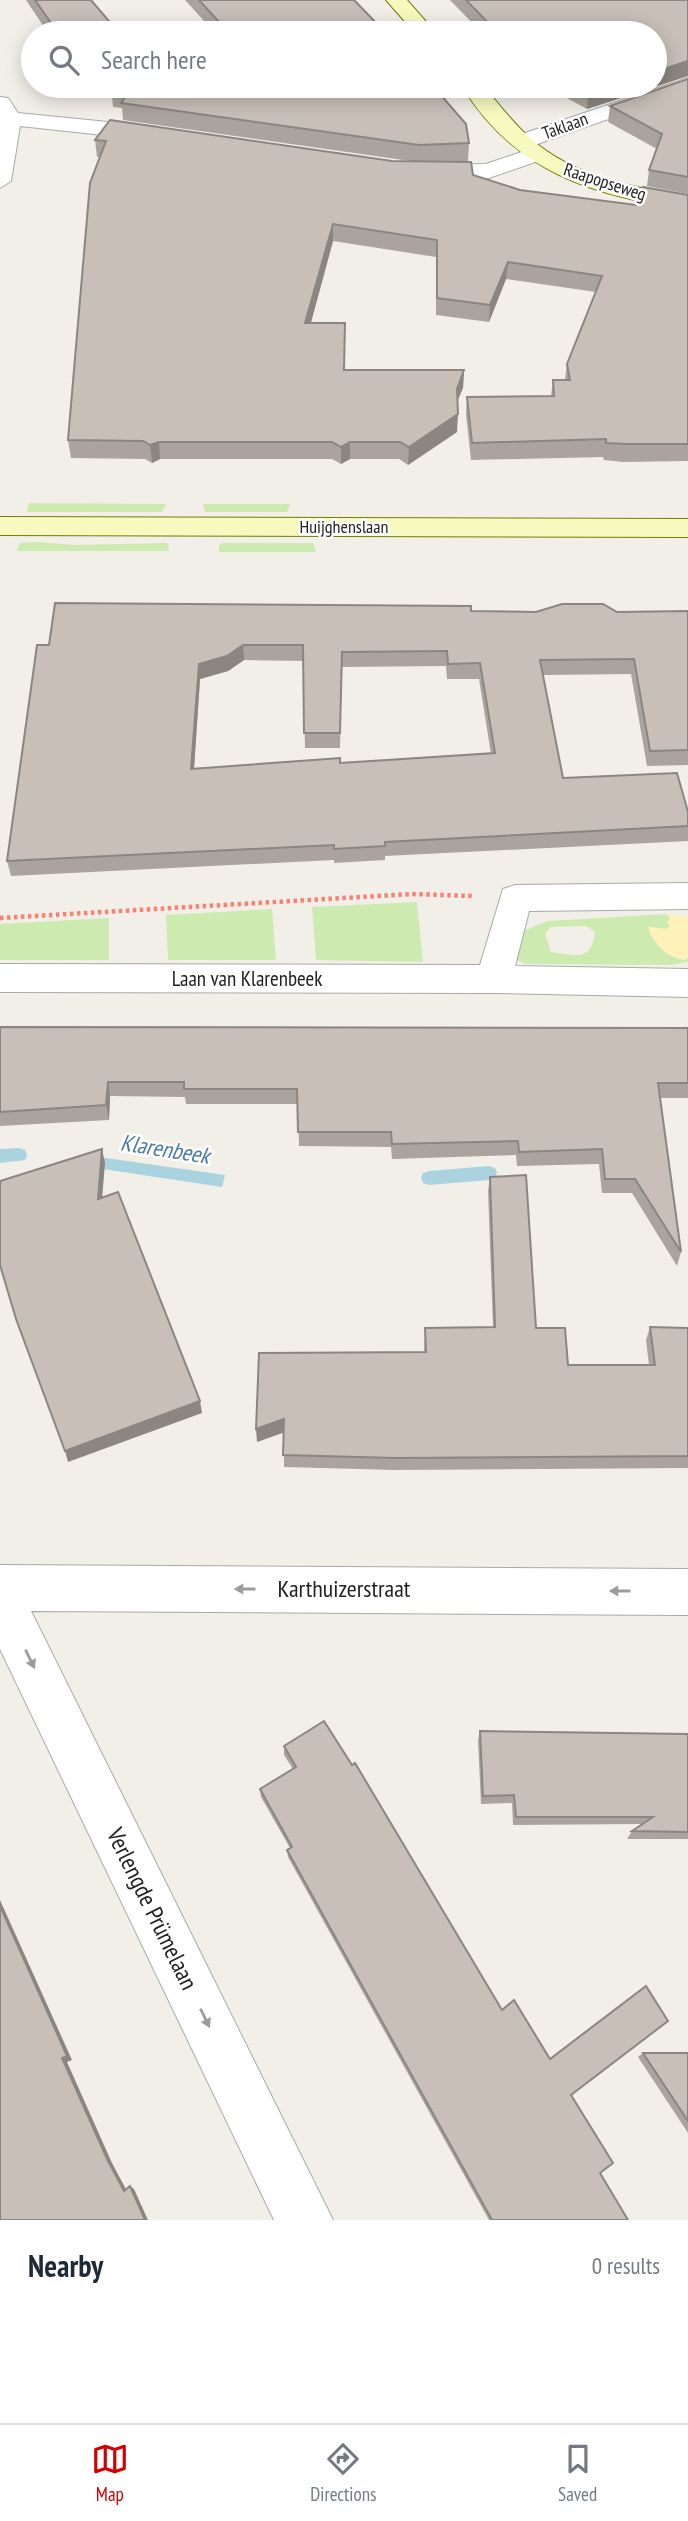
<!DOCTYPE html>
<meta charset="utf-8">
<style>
body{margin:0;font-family:"PT Sans Narrow",sans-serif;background:#f6f6f7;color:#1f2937}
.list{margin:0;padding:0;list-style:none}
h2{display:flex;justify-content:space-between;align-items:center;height:91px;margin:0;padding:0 28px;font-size:30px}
h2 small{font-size:23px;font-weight:400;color:#747a83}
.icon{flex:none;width:38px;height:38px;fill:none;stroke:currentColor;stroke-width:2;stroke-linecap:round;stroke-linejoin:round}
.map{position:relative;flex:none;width:688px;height:2220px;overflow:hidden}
.search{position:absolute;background:#fff;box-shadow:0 4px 18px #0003;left:21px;right:21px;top:21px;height:77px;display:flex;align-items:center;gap:18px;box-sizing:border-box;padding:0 24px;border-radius:38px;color:#747a83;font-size:26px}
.sheet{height:203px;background:#fff}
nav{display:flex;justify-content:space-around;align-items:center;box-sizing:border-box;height:98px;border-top:2px solid #e0e1e3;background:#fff;font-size:19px;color:#747a83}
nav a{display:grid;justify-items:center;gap:4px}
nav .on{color:#d40000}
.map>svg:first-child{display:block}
</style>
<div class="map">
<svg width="688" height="2220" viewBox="0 0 688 2220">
<rect width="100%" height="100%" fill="#f2efe9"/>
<g fill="#cdebb0" fill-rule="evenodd">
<path d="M 29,503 L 166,504 L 162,512 L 27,512 Z"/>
<path d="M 203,504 L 290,504 L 287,512 L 205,512 Z"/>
<path d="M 39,542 L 75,545 L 167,543 L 169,546 L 168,551 L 17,551 L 20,543 Z"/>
<path d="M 223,543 L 313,543 L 316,552 L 219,552 L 219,545 Z"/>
<path d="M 417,902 L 423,962 L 316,960 L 312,907 Z"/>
<path d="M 272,909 L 276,960 L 168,960 L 166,915 Z"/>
<path d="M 666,914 L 671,918 L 670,926 L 666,929 L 649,927 L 651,935 L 684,960 L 688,958 L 688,962 L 670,965 L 526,964 L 515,959 L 517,937 L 525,930 L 548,921 ZM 586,926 L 595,932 C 591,963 575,955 551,952 L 545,933 L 551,927 Z"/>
<path d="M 109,918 L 109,960 L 0,960 L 0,924 Z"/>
</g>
<path fill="#fff1ba" d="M 666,914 L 688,917 L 688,958 L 684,960 C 666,957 654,945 648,927 L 666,929 L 670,926 L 667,922 L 670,918 Z"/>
<path fill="#aad3df" d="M 99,1157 L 225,1175 L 222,1187 L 96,1168 Z"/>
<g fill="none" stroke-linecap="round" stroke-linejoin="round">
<g fill="#aad3df" fill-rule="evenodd">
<path d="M 19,1148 L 25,1150 L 27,1155 L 25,1160 L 0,1163 L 0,1149 Z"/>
<path d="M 489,1166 L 495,1168 L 497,1173 L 495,1178 L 489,1180 L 429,1185 L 423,1183 L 421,1178 L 423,1173 L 429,1171 Z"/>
</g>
<g stroke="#a9a9a9" stroke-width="2">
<g id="street">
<path d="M 688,78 L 688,91 L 529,147 L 521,149 L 510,142 L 513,137 Z"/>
<path d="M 0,97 L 8,98 L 18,113 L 158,127 L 169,134 L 158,141 L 20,126 L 11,181 L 0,188 Z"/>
<path d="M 536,147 L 547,154 L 544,159 L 489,178 L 422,179 L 411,172 L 422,165 L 486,164 Z"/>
<path d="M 688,883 L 688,909 L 529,911 L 515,966 L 688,969 L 688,997 L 494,993 L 0,992 L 0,964 L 480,965 L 503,889 L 515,885 Z"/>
<path d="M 0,1565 L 688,1569 L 688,1615 L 31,1611 L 333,2220 L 274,2220 L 0,1649 Z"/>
</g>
</g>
<g stroke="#707d05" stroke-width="2">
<g id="secondary">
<path d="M 386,0 L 407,0 L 436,33 L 415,33 Z"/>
<path d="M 462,86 L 483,86 C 499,104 513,123 531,139 C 575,177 632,188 688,196 L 688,210 C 593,195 515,173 462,86 Z"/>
<path d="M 0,517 L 688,519 L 688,537 L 0,535 Z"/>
</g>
</g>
<path stroke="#fa8072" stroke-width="4.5" stroke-dasharray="3.5 3.5" stroke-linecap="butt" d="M 0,918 L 412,894 L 472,896"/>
<use href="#street" fill="#fff" fill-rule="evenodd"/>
<use href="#secondary" fill="#f7fabf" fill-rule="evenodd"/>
</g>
<g fill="#aba49e" fill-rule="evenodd">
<path d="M 26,0 L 91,0 L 119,33 L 48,33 Z"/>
<path d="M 185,0 L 354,0 L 386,33 L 215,33 Z"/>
<path d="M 450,0 L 688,0 L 688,76 L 587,109 L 545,86 L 655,86 L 655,33 L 482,33 Z"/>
<path d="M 688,79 L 688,194 L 647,186 L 649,170 L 657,149 L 608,122 L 610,106 Z"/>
<path d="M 84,86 L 433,86 L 469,143 L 468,161 L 445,161 L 473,175 L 520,190 L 636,205 L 688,195 L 688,461 L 623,462 L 604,460 L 603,457 L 471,460 L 466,414 L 467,397 L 551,396 L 553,380 L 565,380 L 567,364 L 596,292 L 506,279 L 489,322 L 436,315 L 436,257 L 333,241 L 311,323 L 344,370 L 464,370 L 463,388 L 457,402 L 457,432 L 408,465 L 399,459 L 350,459 L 341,464 L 332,459 L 160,459 L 152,463 L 145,459 L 71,458 L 68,440 L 100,157 L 97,157 L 95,140 L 392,161 L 410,161 L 123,120 L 122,108 L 113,107 L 112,96 L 84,87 Z"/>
<path d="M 471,611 L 617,612 L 688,611 L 688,765 L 647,766 L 631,674 L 543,675 L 563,778 L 688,826 L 688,841 L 385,856 L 385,860 L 334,863 L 334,860 L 11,876 L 7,861 L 49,645 ZM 244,660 L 303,661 L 305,748 L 340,748 L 342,667 L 446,666 L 447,679 L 479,679 L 491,754 L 340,763 L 194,768 L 200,679 L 228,671 Z"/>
<path d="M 0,1027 L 688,1028 L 688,1098 L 660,1098 L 681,1252 L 677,1266 L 632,1193 L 602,1193 L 599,1164 L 517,1166 L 516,1155 L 392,1159 L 391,1147 L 299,1146 L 298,1104 L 186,1104 L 185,1097 L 110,1096 L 109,1120 L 0,1126 Z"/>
<path d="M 490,1177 L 536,1328 L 568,1365 L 649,1365 L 646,1340 L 650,1327 L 688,1328 L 688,1468 L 395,1470 L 284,1467 L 284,1432 L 257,1442 L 424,1352 L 425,1328 L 493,1327 L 488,1191 Z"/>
<path d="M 480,1731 L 688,1734 L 688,1839 L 627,1839 L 632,1831 L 642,1824 L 513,1825 L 512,1803 L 481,1804 L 478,1740 Z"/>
<path d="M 284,1746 L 572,2096 L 600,2173 L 628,2220 L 489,2220 L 288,1857 L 287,1850 L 290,1848 L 261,1797 L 260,1789 L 293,1769 L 284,1755 Z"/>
<path d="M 643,2053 L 688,2053 L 688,2133 L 638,2057 Z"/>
</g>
<g fill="#8b8681">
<path d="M 688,61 L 688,76 L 587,109 L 588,93 L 612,86 L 655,86 L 655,72 Z"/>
<path d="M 333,224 L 333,241 L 306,340 L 305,323 Z"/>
<path d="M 508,262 L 506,279 L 489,322 L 490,305 Z"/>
<path d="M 464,370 L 463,388 L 455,406 L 457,389 Z"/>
<path d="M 458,414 L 457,432 L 408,465 L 409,447 Z"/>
<path d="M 159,442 L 160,459 L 152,463 L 150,445 Z"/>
<path d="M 350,442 L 350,459 L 341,464 L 341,447 Z"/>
<path d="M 243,645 L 244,660 L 228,671 L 200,679 L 193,784 L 191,769 L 199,664 Z"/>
<path d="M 108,1082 L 110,1096 L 109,1120 L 106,1105 Z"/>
<path d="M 102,1149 L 105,1163 L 101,1212 L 98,1199 Z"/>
<path d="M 200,1401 L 202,1413 L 68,1462 L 65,1451 Z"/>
<path d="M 284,1419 L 285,1432 L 257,1442 L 256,1429 Z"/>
<path d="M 0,1900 L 72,2060 L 67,2062 L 112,2163 L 128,2193 L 124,2191 L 108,2161 L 62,2058 L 0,1906 Z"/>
<path d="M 130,2186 L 134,2189 L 148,2220 L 145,2220 Z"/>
</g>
<g fill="#c7bfb8" stroke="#8b8681" stroke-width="2" fill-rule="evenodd">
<path d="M 35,0 L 91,0 L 119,33 L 58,33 Z"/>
<path d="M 199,0 L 354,0 L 386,33 L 229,33 Z"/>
<path d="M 466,0 L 688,0 L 688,61 L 655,72 L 655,33 L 498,33 Z"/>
<path d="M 688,79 L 688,177 L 649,170 L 662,134 L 610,106 Z"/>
<path d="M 115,86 L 433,86 L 466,124 L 469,143 L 419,145 L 121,103 L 129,92 L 112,90 Z"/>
<path d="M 575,86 L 612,86 L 588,93 Z"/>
<path d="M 110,120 L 392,161 L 471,162 L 473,175 L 520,190 L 636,205 L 643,187 L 688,195 L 688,444 L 626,444 L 606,443 L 606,439 L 472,443 L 467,397 L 554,396 L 553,380 L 570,380 L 567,364 L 602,276 L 508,262 L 490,305 L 437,298 L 437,240 L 333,224 L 305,323 L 345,323 L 344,370 L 464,370 L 457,389 L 458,414 L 409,447 L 400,442 L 350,442 L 341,447 L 332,442 L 159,442 L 150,445 L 143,441 L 68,440 L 90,183 L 106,141 L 95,140 Z"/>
<path d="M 55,603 L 471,606 L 471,611 L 536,612 L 562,604 L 603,604 L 617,612 L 688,611 L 688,750 L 650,751 L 634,659 L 540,660 L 563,778 L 677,773 L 688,812 L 688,826 L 385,842 L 385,846 L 334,849 L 334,845 L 7,861 L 37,645 L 49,645 ZM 243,645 L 303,645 L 304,733 L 340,733 L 342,652 L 447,651 L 448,664 L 480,663 L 495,753 L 340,763 L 340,758 L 191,769 L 199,664 L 227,656 Z"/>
<path d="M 0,1027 L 688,1028 L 688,1083 L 658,1083 L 681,1252 L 635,1179 L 605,1179 L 602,1149 L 519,1152 L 518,1141 L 392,1144 L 391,1132 L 298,1132 L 297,1089 L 184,1089 L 184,1082 L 108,1082 L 106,1105 L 0,1112 Z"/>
<path d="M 102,1149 L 98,1199 L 118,1192 L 200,1401 L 65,1451 L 16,1319 L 0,1265 L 0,1181 Z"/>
<path d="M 526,1175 L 536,1328 L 565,1328 L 568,1365 L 655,1365 L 650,1327 L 688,1328 L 688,1456 L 396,1458 L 283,1455 L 284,1419 L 256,1429 L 259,1353 L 426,1352 L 425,1328 L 495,1327 L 490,1177 Z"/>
<path d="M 324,1721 L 352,1765 L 355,1763 L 502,2010 L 514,2000 L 550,2059 L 646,1986 L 668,2021 L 571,2095 L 613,2163 L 600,2173 L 628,2220 L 492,2220 L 287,1850 L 292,1847 L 260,1789 L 296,1767 L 284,1746 Z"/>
<path d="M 480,1731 L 688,1734 L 688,1832 L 632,1831 L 653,1817 L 516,1817 L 514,1795 L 483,1796 Z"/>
<path d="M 0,1906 L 67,2056 L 62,2058 L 108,2161 L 124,2191 L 130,2186 L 145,2220 L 0,2220 Z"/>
<path d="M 643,2053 L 688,2053 L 688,2121 Z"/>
</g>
<defs><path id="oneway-solid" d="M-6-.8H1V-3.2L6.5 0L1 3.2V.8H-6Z" transform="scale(1.75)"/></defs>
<g fill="#9c9c9c">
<use href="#oneway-solid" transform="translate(245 1589) rotate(-180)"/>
<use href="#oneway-solid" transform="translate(620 1591) rotate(-180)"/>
<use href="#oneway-solid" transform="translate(30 1659) rotate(64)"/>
<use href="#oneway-solid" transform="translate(205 2018) rotate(64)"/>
</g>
<g text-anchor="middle" stroke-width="5" stroke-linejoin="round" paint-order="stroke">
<g font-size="18" fill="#222" stroke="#fff">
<text transform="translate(565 126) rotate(-20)" y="6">Taklaan</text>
<text transform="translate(605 182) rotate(18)" y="6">Raapopseweg</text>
<text x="344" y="533">Huijghenslaan</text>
</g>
<g font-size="21" fill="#222" stroke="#fff">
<text x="247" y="986">Laan van Klarenbeek</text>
</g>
<g font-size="23" font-style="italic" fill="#4a7aab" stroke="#fff">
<text transform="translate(165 1149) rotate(9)" y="8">Klarenbeek</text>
</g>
<g font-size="24" fill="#222" stroke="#fff">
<text x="344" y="1597">Karthuizerstraat</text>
<text transform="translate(152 1909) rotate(64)" y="8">Verlengde Prümelaan</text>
</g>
</g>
</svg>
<div class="search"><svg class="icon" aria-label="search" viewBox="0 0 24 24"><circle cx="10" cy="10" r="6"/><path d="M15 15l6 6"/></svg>Search here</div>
</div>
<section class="sheet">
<h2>Nearby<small>0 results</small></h2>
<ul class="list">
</ul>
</section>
<nav>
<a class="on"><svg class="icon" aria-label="map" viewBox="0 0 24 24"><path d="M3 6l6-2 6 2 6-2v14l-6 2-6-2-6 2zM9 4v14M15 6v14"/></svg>Map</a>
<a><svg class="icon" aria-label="directions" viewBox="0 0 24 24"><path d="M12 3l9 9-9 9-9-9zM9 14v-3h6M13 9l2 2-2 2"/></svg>Directions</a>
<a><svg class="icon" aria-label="saved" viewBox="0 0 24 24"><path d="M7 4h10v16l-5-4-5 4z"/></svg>Saved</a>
</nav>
